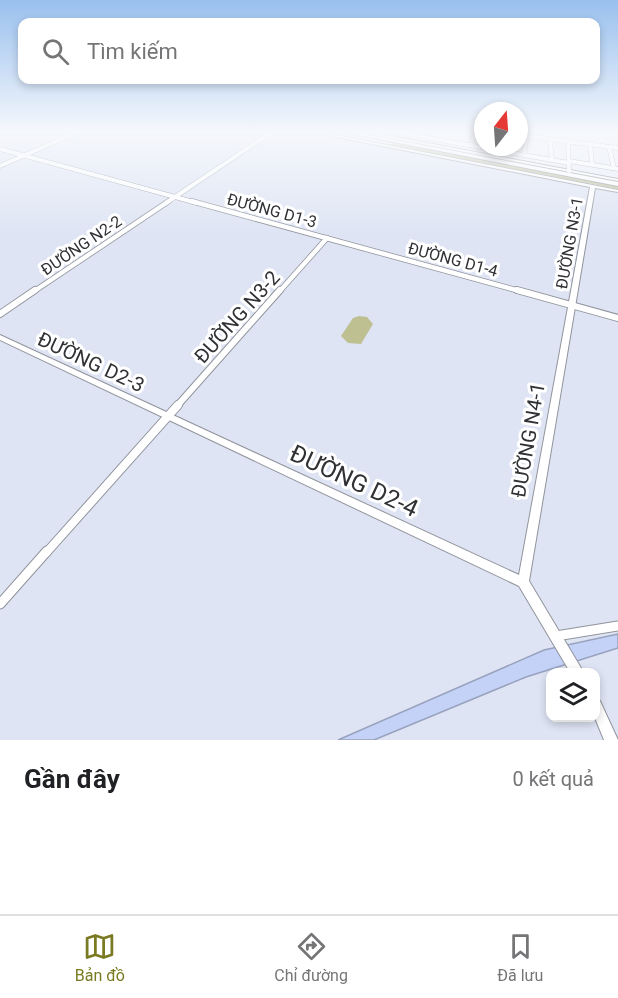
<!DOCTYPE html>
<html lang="vi">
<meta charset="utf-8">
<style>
body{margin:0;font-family:Roboto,sans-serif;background:#f2f2f2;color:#202124}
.controls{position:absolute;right:18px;bottom:18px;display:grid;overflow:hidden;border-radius:12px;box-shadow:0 3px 9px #0003}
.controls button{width:54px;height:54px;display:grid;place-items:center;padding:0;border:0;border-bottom:2px solid #e0e0e0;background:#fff;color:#202124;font:30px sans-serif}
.compass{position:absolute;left:474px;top:102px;width:54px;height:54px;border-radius:50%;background:#fff;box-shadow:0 3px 9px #0003;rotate:17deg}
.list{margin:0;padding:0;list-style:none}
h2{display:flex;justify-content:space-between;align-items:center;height:78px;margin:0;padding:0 24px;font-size:26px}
h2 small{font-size:20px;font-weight:400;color:#757577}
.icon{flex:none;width:33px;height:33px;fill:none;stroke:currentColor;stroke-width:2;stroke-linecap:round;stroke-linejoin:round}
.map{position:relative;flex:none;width:618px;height:740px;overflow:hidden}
.search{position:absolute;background:#fff;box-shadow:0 3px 9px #0003;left:18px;right:18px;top:18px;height:66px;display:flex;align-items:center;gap:15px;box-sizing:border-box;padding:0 21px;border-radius:12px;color:#757577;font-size:22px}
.sheet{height:174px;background:#fff}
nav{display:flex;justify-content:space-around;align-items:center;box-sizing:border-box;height:84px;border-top:2px solid #e0e0e0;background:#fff;font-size:16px;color:#757577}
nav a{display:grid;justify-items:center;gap:3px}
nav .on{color:#797a21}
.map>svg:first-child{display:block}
</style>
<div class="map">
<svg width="618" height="740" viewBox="0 0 618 740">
<rect width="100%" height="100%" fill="#ebeff8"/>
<path fill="#dee4f4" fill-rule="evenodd" d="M 0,132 L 307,132 L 618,192 L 618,740 L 0,740 ZM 550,672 L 596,672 L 596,718 L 550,718 Z"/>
<g fill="#bec092">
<path d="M 392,143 L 618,186 L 618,189 L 390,145 Z"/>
<path d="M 359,316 L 367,317 L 373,324 L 361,344 L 348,343 L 341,336 L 353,318 Z"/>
</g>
<path fill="#c4d2f8" stroke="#98a2bd" stroke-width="1.5" d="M 618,634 L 618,648 L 526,677 L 374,740 L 338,740 L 544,650 Z"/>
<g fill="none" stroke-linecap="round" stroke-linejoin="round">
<g stroke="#91949c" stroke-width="5">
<g id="minor-far4">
<path d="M 400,133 L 569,163"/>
<path d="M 519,135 L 618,148"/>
<path d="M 550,139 L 552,160"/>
<path d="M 568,142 L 569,171"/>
<path d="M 590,144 L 592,164"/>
<path d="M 471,145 L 475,132"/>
<path d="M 609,147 L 614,168"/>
<path d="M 0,149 L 197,203"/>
<path d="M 524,155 L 527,136"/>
<path d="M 569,161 L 618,169"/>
<path d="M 0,166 L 78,132"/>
<path d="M 166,203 L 272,132"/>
</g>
</g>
<g stroke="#91949c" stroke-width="6">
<g id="minor-far3">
<path d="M 191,201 L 523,292"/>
<path d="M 33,292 L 169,201"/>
<path d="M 279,292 L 327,238"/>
</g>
</g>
<g stroke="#91949c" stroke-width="8">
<g id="minor-far2">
<path d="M 517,290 L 618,318"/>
<path d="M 0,314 L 35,290"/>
<path d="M 177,406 L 280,290"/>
</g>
</g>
<g stroke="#91949c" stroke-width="10">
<path id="minor-far1" d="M 46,553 L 178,405"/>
</g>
<g stroke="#91949c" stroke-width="11">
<g id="minor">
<path d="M 0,604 L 47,551"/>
<path d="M 556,636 L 618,626"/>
</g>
</g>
<g stroke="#91949c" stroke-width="2">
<g id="major">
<path d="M 311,132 L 321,132 L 618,190 L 618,192 L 595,188 L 529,581 L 581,668 L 583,672 L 570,672 L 519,586 L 0,340 L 0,335 L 519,575 L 590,187 Z"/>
<path d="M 369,132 L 618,179 L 618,181 L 358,132 Z"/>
<path d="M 596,699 L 600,701 L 618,740 L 604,740 L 595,718 Z"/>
</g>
</g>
<g stroke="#91949c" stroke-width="2">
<path id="highway" d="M 342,132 L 354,132 L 618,182 L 618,186 Z"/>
</g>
<use href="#minor-far4" stroke="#fff" stroke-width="4"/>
<use href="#minor-far3" stroke="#fff" stroke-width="4.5"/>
<use href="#minor-far2" stroke="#fff" stroke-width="6"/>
<use href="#minor-far1" stroke="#fff" stroke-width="8"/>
<use href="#minor" stroke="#fff" stroke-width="9"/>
<use href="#major" fill="#fff" fill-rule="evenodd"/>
<use href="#highway" fill="#fff" fill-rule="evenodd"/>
</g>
<linearGradient id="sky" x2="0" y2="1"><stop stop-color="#99c0ee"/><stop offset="0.56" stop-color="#f6f8fc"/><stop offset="1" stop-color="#f6f8fc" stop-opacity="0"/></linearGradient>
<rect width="618" height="236" fill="url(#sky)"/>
<g text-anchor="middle" stroke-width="6" stroke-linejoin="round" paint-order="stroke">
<g font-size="16" fill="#303134" stroke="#fff">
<text transform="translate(272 210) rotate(15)" y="6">ĐƯỜNG D1-3</text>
<text transform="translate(569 243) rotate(-80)" y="6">ĐƯỜNG N3-1</text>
<text transform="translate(81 245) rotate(-34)" y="6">ĐƯỜNG N2-2</text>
<text transform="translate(453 259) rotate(15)" y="6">ĐƯỜNG D1-4</text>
</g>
<g font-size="20" fill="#303134" stroke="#fff">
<text transform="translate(237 317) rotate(-48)" y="7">ĐƯỜNG N3-2</text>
<text transform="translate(91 362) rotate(25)" y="7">ĐƯỜNG D2-3</text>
<text transform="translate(528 440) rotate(-80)" y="7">ĐƯỜNG N4-1</text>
</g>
<g font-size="24" fill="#303134" stroke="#fff">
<text transform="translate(354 481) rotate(25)" y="8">ĐƯỜNG D2-4</text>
</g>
</g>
</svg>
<div class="controls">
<button><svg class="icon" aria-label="layers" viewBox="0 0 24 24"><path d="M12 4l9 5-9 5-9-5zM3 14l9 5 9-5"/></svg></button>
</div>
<svg class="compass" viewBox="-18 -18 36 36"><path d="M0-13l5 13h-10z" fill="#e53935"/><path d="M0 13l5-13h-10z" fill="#757577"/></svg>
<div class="search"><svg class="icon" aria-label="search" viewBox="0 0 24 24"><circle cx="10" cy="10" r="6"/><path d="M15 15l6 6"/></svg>Tìm kiếm</div>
</div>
<section class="sheet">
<h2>Gần đây<small>0 kết quả</small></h2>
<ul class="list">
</ul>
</section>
<nav>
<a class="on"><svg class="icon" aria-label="map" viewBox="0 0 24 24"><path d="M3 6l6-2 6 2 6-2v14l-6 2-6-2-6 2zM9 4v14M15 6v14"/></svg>Bản đồ</a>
<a><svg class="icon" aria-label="directions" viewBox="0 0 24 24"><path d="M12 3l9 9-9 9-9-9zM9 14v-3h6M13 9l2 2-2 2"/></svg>Chỉ đường</a>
<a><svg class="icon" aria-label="saved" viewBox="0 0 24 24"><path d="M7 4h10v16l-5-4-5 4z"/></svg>Đã lưu</a>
</nav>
